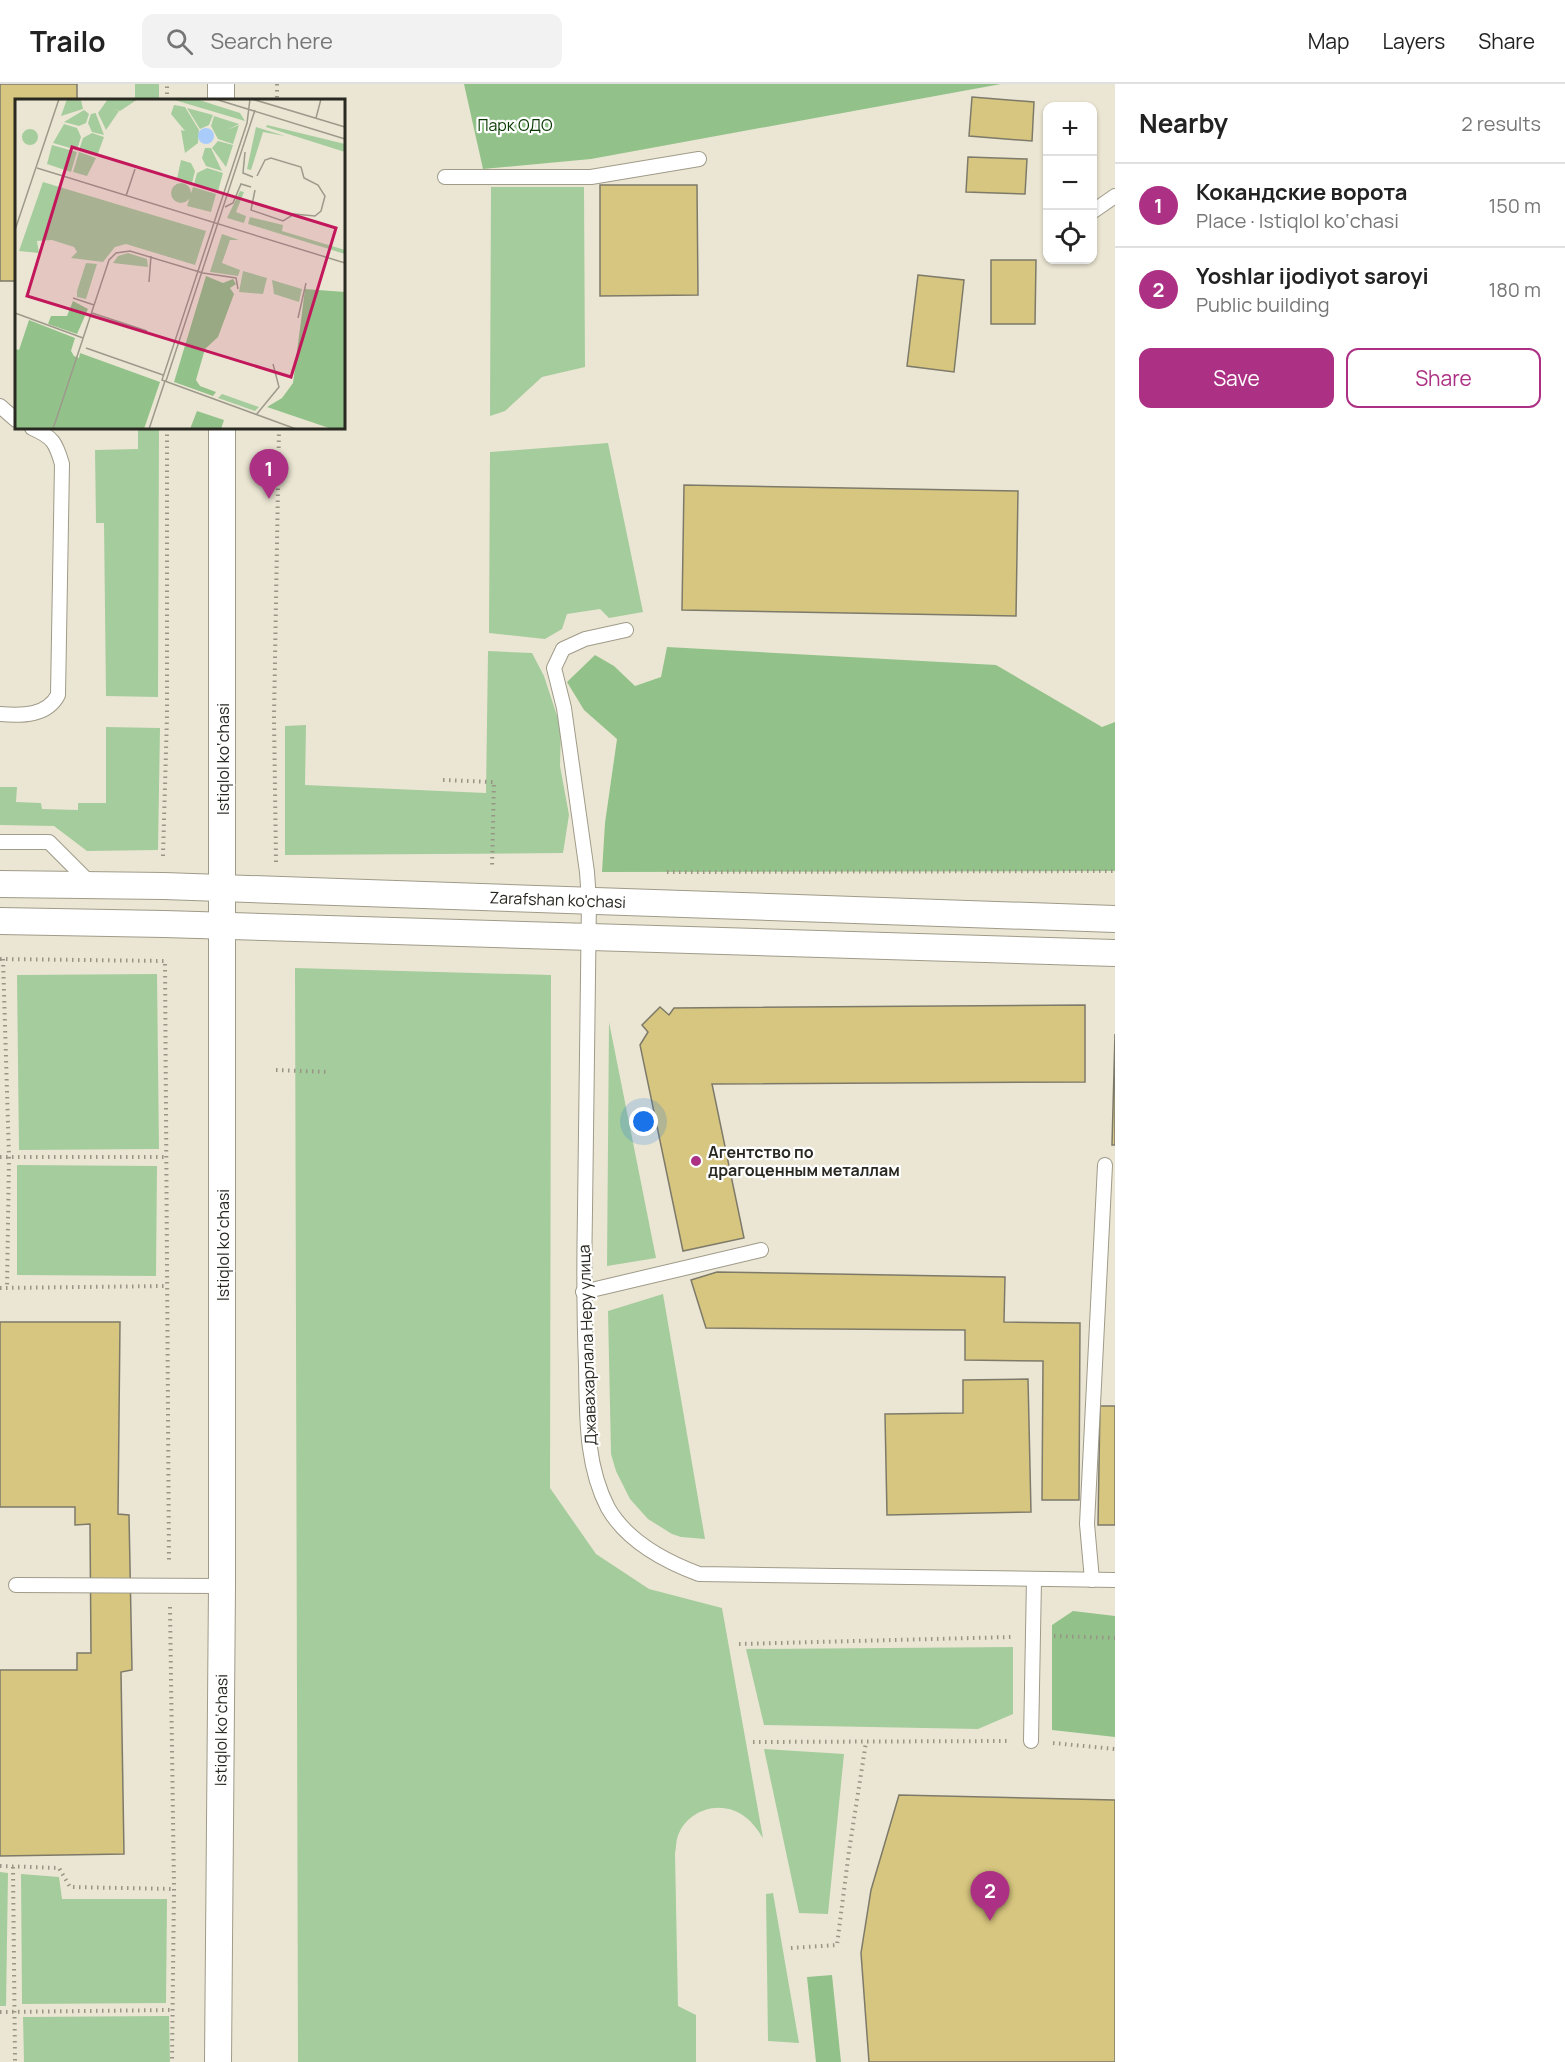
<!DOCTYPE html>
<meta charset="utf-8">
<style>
body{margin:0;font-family:Manrope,sans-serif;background:#f2f2f2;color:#222}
.controls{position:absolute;right:18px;top:18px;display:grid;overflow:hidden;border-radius:12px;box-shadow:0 2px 4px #0004}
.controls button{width:54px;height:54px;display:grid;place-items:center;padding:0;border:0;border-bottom:2px solid #e0e0e0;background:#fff;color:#222;font:30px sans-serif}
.you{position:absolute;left:644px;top:1038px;width:21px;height:21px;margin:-15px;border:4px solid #fff;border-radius:50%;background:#1a73e8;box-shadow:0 0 0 9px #1a73e833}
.badge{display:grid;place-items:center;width:39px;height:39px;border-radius:50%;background:#ac3184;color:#fff;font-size:20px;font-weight:700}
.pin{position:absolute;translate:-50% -50px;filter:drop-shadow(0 2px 3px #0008)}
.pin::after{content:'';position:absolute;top:32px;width:21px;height:18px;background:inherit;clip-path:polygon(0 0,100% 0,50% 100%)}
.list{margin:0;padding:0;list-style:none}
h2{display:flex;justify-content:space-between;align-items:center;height:78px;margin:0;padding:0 24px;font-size:26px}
h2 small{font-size:20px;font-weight:400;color:#767676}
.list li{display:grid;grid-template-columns:39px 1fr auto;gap:18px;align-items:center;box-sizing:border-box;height:84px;padding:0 24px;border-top:2px solid #e0e0e0}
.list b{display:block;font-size:22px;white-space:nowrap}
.list p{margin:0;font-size:20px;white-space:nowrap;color:#767676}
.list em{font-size:20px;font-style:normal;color:#767676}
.actions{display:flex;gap:12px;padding:18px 24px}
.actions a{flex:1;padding:14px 0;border:2px solid #ac3184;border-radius:12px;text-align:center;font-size:21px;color:#ac3184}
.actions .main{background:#ac3184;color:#fff}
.icon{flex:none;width:33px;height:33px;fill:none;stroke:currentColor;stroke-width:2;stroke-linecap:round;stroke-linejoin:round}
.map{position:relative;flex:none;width:1115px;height:1978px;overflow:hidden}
header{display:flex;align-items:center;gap:36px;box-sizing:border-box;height:84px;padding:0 30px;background:#fff;border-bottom:2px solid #e0e0e0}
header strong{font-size:28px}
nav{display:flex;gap:33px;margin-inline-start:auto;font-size:21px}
.search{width:420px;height:54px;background:#f2f2f2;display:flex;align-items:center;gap:15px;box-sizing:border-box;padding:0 21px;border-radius:12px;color:#767676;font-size:22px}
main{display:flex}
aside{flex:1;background:#fff}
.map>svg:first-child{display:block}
</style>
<header>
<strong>Trailo</strong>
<div class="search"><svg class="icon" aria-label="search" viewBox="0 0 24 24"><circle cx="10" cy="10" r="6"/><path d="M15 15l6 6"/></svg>Search here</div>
<nav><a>Map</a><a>Layers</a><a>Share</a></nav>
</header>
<main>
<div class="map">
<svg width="1115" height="1978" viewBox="0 0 1115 1978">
<rect width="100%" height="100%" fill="#ebe6d3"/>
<g fill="#a5cc9d">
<rect x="135" y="0" width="24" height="16"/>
<path d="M 491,103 L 584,103 L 585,283 L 542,293 L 505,327 L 490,332 Z"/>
<path d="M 138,344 L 159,344 L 158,613 L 106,612 L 104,439 L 96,439 L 95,366 L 138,365 Z"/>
<path d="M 608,359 L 643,528 L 609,534 L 600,525 L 567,530 L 562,545 L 545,555 L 489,549 L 490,368 Z"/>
<path d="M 488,567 L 532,569 L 544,592 L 561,644 L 560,682 L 569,731 L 563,769 L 285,771 L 285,642 L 306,641 L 305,701 L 486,709 Z"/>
<path d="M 106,643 L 160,644 L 158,766 L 87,767 L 54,742 L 0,741 L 0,703 L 17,703 L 16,718 L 41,719 L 42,725 L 78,726 L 78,719 L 106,719 Z"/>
<path d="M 295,884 L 551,891 L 550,1404 L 596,1470 L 649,1505 L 722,1524 L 763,1754 C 757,1745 751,1736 741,1730 C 717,1715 684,1728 677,1755 C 676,1759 676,1765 675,1769 L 678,1922 L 696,1931 L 696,1978 L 298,1978 Z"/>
<path d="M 157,890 L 159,1065 L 19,1066 L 17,891 Z"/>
<path d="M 609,938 L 656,1174 L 607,1182 Z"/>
<path d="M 17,1081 L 157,1082 L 156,1192 L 17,1191 Z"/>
<path d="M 663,1210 L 705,1455 L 681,1453 L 672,1450 L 648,1435 L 630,1415 L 616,1387 L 611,1370 L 608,1227 Z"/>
<path d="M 1013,1563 L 1013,1630 L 978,1645 L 764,1641 L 746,1565 Z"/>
<path d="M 764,1665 L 844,1670 L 828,1830 L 799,1829 Z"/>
<path d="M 0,1788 L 8,1789 L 6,1922 L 0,1922 Z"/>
<path d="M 21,1790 L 59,1793 L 62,1815 L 167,1815 L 166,1919 L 22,1920 Z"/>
<path d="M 773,1809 L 799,1959 L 768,1957 L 766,1810 Z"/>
<path d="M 169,1932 L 170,1978 L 24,1978 L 23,1933 Z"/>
</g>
<g fill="#92c28a">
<path d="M 464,0 L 1001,0 L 591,75 L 483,85 Z"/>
<path d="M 667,563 L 996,581 L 1102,643 L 1115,638 L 1115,787 L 602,788 L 605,739 L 617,655 L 584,626 L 567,598 L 595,571 L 614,582 L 635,602 L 661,593 Z"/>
<path d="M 1073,1527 L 1115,1532 L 1115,1653 L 1052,1646 L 1052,1541 Z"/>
<path d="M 832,1891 L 841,1978 L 816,1978 L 807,1893 Z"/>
</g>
<g fill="#d7c67f" stroke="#7e7a6a" stroke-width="1.5">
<path d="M 0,0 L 77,0 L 77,16 L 16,16 L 16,197 L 0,197 Z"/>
<path d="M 972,13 L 1034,18 L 1032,57 L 969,52 Z"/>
<path d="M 968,73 L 1027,75 L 1025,110 L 966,108 Z"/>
<path d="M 600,101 L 697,101 L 698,211 L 600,212 Z"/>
<path d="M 991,176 L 1036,176 L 1035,240 L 991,240 Z"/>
<path d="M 918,191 L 964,196 L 954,288 L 907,282 Z"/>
<path d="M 684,401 L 1018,407 L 1016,532 L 682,526 Z"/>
<path d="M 1085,921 L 1085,998 L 712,1000 L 744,1154 L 683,1167 L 640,961 L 648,948 L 642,941 L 660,923 L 669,931 L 674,924 Z"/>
<path d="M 1115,950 L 1115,1061 L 1112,1061 Z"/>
<path d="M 717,1188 L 1005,1193 L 1004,1238 L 1080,1239 L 1079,1416 L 1042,1416 L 1043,1277 L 965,1276 L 965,1246 L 706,1244 L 691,1196 Z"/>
<path d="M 0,1238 L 120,1238 L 118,1430 L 129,1431 L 132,1586 L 121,1588 L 124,1770 L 0,1772 L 0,1586 L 77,1586 L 77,1569 L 91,1569 L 90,1440 L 75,1441 L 75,1423 L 0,1423 Z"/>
<path d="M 1028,1295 L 1031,1428 L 887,1431 L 885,1330 L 963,1329 L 963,1296 Z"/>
<path d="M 1100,1322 L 1115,1322 L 1115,1441 L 1098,1441 Z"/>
<path d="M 899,1711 L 1115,1716 L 1115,1978 L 869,1978 L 861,1869 L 871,1806 Z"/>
</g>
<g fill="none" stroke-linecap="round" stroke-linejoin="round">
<g stroke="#9f9b89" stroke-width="16">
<g id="lane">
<path d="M 445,93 L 591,93 L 699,75"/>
<path d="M 1092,128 L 1115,112"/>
<path d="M 0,322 L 16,336"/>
<path d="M 626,546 L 585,555 L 563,565 L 554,584 L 564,624 L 587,788 L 589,817 C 587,920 586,1023 585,1127 C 584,1178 584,1230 586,1281 C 587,1329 585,1380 608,1424 C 627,1457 664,1477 699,1490 L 1115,1496"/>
<path d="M 0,630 C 22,632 47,632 58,611 L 62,380 C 56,359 53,353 32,344"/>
<path d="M 0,758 L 49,758 L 92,801"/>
<path d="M 583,1208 L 761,1166"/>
<path d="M 1092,1496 L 1087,1440 L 1105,1081"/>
<path d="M 16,1501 L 222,1502"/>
<path d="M 1031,1657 L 1034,1495"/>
</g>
</g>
<g stroke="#9f9b89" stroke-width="28">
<g id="street">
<path d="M 221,0 L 221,16"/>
<path id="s1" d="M 0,800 L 164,802 L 1115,835"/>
<path d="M 0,837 L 164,840 L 1115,869"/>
<path id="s2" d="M 218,1978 L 222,1502 L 222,344"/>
</g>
</g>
<g stroke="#989587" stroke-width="4" stroke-dasharray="1.5 4.5" stroke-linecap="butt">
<path d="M 277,0 L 277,16"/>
<path d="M 167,16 L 167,0"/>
<path d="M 443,696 L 494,698 L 492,785"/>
<path d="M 163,772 L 167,632 L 167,344"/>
<path d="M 276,778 L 274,633 L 279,344"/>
<path d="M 667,788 L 1115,787"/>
<path d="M 0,875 L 165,877 L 169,1479"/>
<path d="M 3,875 L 9,1073 L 7,1204"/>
<path d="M 276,986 L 329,988"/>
<path d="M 0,1073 L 168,1073"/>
<path d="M 0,1204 L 166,1202"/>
<path d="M 170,1523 L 174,1805 L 172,1978"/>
<path d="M 1054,1552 L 1115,1554"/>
<path d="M 739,1560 L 1011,1553"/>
<path d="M 753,1658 L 1010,1657"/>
<path d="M 1053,1659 L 1115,1665"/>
<path d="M 0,1782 L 59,1784 L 70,1803 L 174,1805"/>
<path d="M 13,1783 L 15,1978"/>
<path d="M 791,1864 L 837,1861 L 849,1767 L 866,1658"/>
<path d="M 0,1928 L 172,1926"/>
</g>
<use href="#lane" stroke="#fff" stroke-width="14"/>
<use href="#street" stroke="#fff" stroke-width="26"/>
</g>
<circle fill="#ac3184" stroke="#fff" stroke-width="2" cx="696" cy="1077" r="6"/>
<g text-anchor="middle" stroke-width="4.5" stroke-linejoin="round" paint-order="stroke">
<g font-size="16" fill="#093a01" stroke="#fff">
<text x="515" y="47">Парк ОДО</text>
</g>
<g font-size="16" fill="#292821" stroke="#fff">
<text transform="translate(223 675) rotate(-90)" y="6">Istiqlol ko‘chasi</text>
<text dy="6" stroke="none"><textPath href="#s1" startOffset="558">Zarafshan ko'chasi</textPath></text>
<text transform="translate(223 1161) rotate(-90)" y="6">Istiqlol ko‘chasi</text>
<text transform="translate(587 1261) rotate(-92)" y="6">Джавахарлала Неру улица</text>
<text dy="6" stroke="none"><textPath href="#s2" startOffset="332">Istiqlol ko‘chasi</textPath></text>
</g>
<g font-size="16" font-weight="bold" fill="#292821" stroke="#fff" text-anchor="start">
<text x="708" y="1074">Агентство по<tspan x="708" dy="18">драгоценным металлам</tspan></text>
</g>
</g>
<g transform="translate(15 15)">
<rect width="330" height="330" fill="#ebe6d3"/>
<path d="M 52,0 L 66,1 L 68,10 L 46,17 ZM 93,0 L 123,0 L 105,12 L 99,10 L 104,12 L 91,31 L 83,14 ZM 156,0 L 181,0 L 225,14 L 230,22 ZM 159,6 L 170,8 L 184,31 L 183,44 L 170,54 L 166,31 L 170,32 L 156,15 ZM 172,9 L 198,16 L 194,26 L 185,30 ZM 69,11 L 74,15 L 71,24 L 64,27 L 49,23 ZM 81,14 L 81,15 L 89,36 L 77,33 L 73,24 L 76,15 ZM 199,17 L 224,25 L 212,31 L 224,26 L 218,45 L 203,40 L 196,27 ZM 49,25 L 62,29 L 66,38 L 62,51 L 38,44 ZM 252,26 L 330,45 L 330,53 L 251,28 ZM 241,28 L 270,37 L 248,33 L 236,71 L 232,70 ZM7 38a8 8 0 1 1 16 0a8 8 0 1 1-16 0ZM 77,34 L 89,38 L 82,57 L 64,51 L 68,39 ZM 203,42 L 218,46 L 211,68 L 197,49 ZM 37,46 L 62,53 L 56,73 L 32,65 ZM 190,49 L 196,49 L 207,72 L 191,67 L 187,59 ZM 64,53 L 81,59 L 72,77 L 58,73 ZM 166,61 L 176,64 L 180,72 L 177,84 L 162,80 ZM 192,69 L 208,74 L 203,92 L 179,85 L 182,74 ZM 28,83 L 191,132 L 180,166 L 111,145 L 100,148 L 88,163 L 56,159 L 62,153 L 59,148 L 37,141 L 22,142 L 24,154 L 4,152 ZM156 94a10 10 0 1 1 20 0a10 10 0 1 1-20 0ZM 178,88 L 201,95 L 196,113 L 172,107 ZM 225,92 L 229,93 L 221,113 L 231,117 L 229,124 L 212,119 ZM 235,118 L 268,126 L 267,132 L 330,151 L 330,155 L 233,125 ZM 207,135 L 224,141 L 215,141 L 207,164 L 225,171 L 223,177 L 195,173 ZM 113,154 L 132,160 L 133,168 L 98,164 L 103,157 ZM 71,164 L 82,165 L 71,200 L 62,198 L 62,192 ZM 228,172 L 252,179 L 248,195 L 224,193 ZM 257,181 L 287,190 L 284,203 L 259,195 ZM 207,295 L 244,308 L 240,312 L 203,299 Z" fill="#a5cc9d"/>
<path d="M 191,177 L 208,184 L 218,180 L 221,185 L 215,189 L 219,195 L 203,238 L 190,250 L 181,281 L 185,287 L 201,293 L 198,297 L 159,283 ZM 290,190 L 330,193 L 330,330 L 317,330 L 252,308 L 267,299 L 278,284 ZM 58,202 L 73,210 L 62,235 L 33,225 L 36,217 L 52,217 ZM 14,221 L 60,239 L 56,252 L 59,257 L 64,259 L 65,254 L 145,283 L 129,330 L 0,330 L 0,250 L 4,251 ZM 182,312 L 209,321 L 206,330 L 175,330 Z" fill="#92c28a"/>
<path d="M183 37a8 8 0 1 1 16 0a8 8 0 1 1-16 0Z" fill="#a9ccfa"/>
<path fill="none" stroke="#9d9a8c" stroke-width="1.5" d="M 200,0 L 330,40M 235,0 L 232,24 L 147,281 L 281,330M 237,0 L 330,28M 301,19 L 306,0M 230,53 L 228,74 L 238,78M 22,69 L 330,164M 240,91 L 236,111 L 268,122 L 279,115 L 300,117 L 306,112 L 310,97 L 303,86 L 289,79 L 286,68 L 256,59 L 250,61 L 242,77M 111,97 L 120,70M 210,108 L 218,104 L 226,85 L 236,88M 0,131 L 44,0M 134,183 L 136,157M 58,199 L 79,206M 0,214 L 68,239M 77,214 L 132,232M 283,219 L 291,184M 71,249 L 148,276M 151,282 L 240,11M 241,316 L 264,288 L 258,265M 38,330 L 94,161 L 101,154 L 115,152 L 188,174 L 221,179 L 223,190M 134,330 L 150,282"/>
<path fill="#c2185b" fill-opacity="0.15" stroke="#c2185b" stroke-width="3" d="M 57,48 L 321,129 L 276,278 L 12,197 Z"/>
<rect width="330" height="330" fill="none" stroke="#292821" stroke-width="3"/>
</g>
</svg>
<div class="controls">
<button>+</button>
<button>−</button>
<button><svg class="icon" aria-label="locate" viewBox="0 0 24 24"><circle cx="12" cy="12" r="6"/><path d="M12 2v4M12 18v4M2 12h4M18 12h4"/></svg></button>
</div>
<div class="you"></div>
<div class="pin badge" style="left:269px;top:415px">1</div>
<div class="pin badge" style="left:990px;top:1837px">2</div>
</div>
<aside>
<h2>Nearby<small>2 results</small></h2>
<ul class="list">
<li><span class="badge">1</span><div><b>Кокандские ворота</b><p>Place · Istiqlol ko‘chasi</p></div><em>150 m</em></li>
<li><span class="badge">2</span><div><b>Yoshlar ijodiyot saroyi</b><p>Public building</p></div><em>180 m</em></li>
</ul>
<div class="actions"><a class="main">Save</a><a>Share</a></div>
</aside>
</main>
